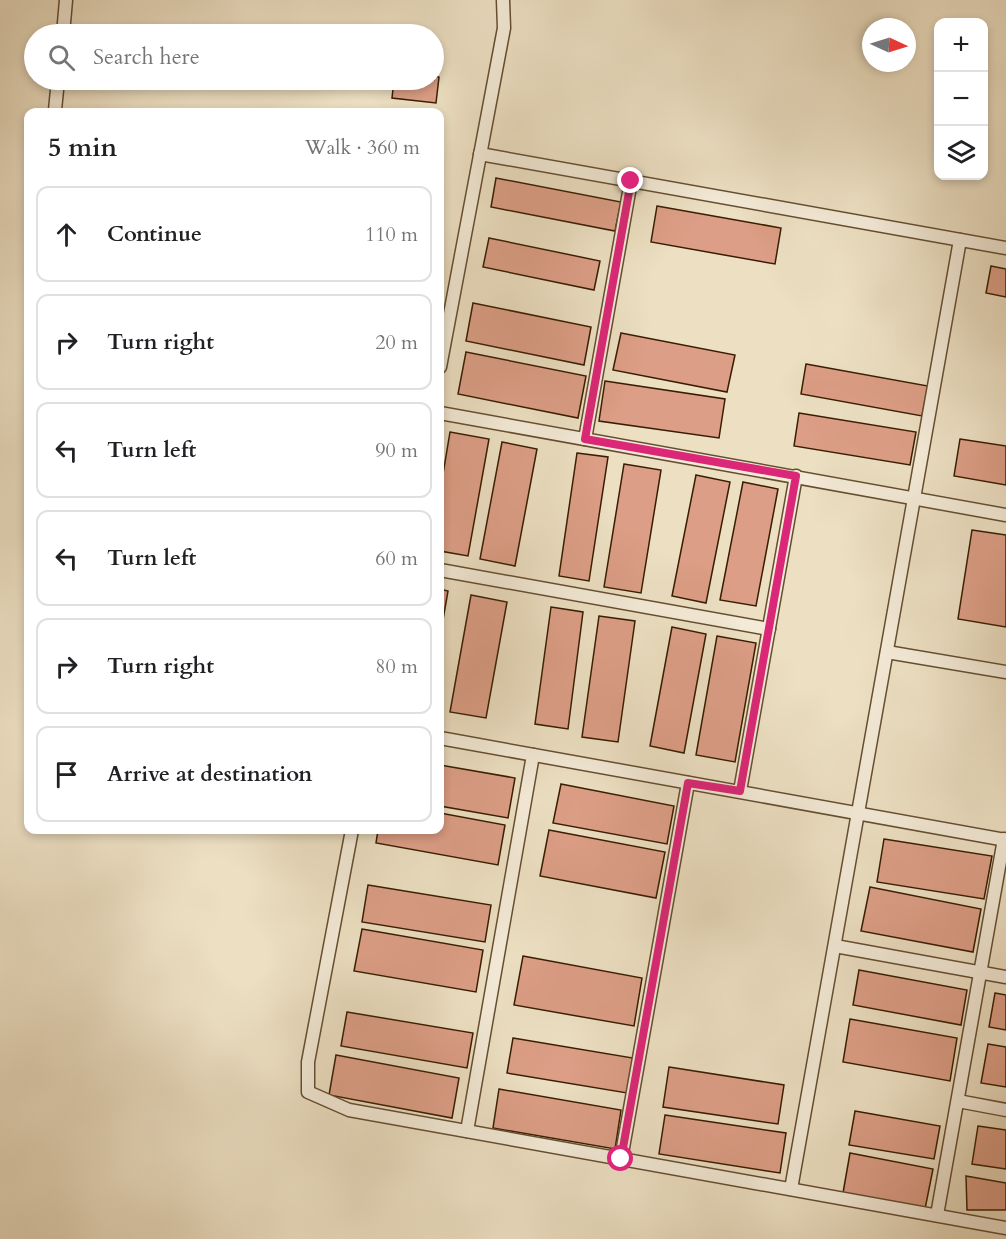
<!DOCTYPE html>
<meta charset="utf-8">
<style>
body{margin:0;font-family:Cardo,serif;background:#f6f6f6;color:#202124}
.controls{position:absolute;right:18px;top:18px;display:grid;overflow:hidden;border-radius:12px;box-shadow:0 3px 9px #0003}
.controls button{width:54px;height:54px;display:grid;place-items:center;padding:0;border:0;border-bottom:2px solid #e0e0e0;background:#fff;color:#202124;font:30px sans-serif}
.compass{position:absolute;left:862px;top:18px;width:54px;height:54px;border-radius:50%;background:#fff;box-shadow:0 3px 9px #0003;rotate:94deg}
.stop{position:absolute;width:18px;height:18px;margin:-14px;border:4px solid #db2777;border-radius:50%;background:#fff}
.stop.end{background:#db2777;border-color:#fff;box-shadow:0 2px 6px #0008}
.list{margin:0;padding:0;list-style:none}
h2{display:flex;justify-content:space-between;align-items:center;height:78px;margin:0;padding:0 24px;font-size:26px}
h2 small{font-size:20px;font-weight:400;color:#757577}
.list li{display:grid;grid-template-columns:39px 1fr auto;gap:18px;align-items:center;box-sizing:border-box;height:96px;margin:0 12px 12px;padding:0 12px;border:2px solid #e0e0e0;border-radius:12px}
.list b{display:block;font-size:22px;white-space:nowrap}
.list em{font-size:20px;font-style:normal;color:#757577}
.icon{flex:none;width:33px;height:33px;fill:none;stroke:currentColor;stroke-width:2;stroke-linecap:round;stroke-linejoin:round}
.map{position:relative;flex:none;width:1006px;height:1239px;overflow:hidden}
.search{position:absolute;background:#fff;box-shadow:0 3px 9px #0003;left:24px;top:24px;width:420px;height:66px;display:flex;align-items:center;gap:15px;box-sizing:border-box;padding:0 21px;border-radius:33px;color:#757577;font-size:22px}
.panel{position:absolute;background:#fff;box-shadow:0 3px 9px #0003;left:24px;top:108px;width:420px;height:726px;border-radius:12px}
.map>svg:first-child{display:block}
</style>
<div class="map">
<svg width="1006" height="1239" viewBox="0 0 1006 1239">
<rect width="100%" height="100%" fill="#ecdfc2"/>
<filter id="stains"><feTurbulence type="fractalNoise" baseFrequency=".00333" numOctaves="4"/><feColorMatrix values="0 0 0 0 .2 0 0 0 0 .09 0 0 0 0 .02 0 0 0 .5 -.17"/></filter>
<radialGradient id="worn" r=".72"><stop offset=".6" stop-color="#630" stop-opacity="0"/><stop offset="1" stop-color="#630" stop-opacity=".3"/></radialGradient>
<g fill="#dc9e86" stroke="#381d00" stroke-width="1.5">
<path d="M 434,76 L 439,77 L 436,103 L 392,98 L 394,80 L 434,80 Z"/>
<path d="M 496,178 L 621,202 L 615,231 L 491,207 Z"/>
<path d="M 657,206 L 781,228 L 775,264 L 651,242 Z"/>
<path d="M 489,238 L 600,261 L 594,290 L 483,267 Z"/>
<path d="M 991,266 L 1006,269 L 1006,297 L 986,293 Z"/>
<path d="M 473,303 L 591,327 L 584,365 L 466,341 Z"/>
<path d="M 621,333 L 735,355 L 727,392 L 613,370 Z"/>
<path d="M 466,352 L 586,376 L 578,418 L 458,394 Z"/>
<path d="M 806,364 L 928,386 L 922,416 L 801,394 Z"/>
<path d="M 605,381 L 725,399 L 719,438 L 599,421 Z"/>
<path d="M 799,413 L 916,432 L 910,465 L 794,446 Z"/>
<path d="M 450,432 L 489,439 L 468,556 L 440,551 L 440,492 Z"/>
<path d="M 960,439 L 1006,446 L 1006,485 L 954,476 Z"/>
<path d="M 502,442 L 537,449 L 515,566 L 480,559 Z"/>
<path d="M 577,453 L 608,457 L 589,581 L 559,576 Z"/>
<path d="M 624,464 L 661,470 L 641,593 L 604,587 Z"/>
<path d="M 696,475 L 730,482 L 706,603 L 672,596 Z"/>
<path d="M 743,482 L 778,489 L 756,606 L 720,600 Z"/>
<path d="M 972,530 L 1006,535 L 1006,627 L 958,619 Z"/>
<path d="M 440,589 L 448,591 L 440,637 Z"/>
<path d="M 471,595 L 507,602 L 486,718 L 450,712 Z"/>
<path d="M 551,607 L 583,612 L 568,729 L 535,724 Z"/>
<path d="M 599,616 L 635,621 L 618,742 L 582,737 Z"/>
<path d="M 672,627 L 706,634 L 684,753 L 650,746 Z"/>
<path d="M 717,636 L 756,643 L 735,762 L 696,755 Z"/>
<path d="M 440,765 L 515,778 L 508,818 L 440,806 Z"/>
<path d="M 561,784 L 674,806 L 667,844 L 553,823 Z"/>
<path d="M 440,813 L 505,825 L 498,865 L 376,843 L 378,830 L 440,830 Z"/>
<path d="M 549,830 L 665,852 L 656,898 L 540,876 Z"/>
<path d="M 884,839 L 992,856 L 984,899 L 877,882 Z"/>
<path d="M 368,885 L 491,905 L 485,942 L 362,922 Z"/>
<path d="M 870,887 L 981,909 L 973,952 L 861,931 Z"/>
<path d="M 362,929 L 483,950 L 476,992 L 354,971 Z"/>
<path d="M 523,956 L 642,978 L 634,1026 L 514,1005 Z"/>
<path d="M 859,970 L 967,990 L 961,1025 L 853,1005 Z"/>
<path d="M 995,993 L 1006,995 L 1006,1030 L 989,1027 Z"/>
<path d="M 347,1012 L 473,1033 L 467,1068 L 341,1046 Z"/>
<path d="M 850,1019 L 957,1038 L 950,1081 L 843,1062 Z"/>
<path d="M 513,1038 L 633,1058 L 627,1093 L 507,1073 Z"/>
<path d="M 988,1044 L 1006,1047 L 1006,1087 L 981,1083 Z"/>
<path d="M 336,1055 L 459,1078 L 452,1118 L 329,1095 Z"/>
<path d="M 669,1067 L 784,1085 L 778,1124 L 663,1107 Z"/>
<path d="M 499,1089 L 621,1110 L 615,1149 L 493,1128 Z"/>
<path d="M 855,1111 L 940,1126 L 934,1159 L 849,1145 Z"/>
<path d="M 665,1115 L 786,1133 L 780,1173 L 659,1154 Z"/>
<path d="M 978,1126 L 1006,1130 L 1006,1169 L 972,1164 Z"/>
<path d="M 850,1153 L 933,1169 L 925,1209 L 843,1193 Z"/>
<path d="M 966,1176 L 1006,1183 L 1006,1210 L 967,1210 Z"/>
</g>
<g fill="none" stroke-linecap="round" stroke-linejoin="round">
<g stroke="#654e30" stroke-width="15">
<g id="lane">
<path d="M 63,34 L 66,0"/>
<path d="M 55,110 L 58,80"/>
<path d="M 480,154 L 1006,248"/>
<path d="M 440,367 L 504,28 L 503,0"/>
<path d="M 440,413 L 1006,515"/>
<path d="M 585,439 L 631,181"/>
<path d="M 440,570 L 769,629"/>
<path d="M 887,652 L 1006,672"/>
<path d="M 440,738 L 1006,840"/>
<path d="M 740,791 L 796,476"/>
<path d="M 352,830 L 308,1062 L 308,1092 L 349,1110 L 1006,1228"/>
<path d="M 835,946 L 1006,977"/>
<path d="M 958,1101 L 1006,1110"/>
<path d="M 467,1131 L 533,755"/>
<path d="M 621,1159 L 688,783"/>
<path d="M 791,1189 L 960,240"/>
<path d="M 937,1215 L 1004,839"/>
</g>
</g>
<use href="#lane" stroke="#f3ead7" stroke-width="12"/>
</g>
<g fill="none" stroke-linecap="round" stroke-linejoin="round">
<path stroke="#db2777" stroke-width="8" d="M 621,1159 L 688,783 L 740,791 L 796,476 L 585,439 L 631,181"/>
</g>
<rect width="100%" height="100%" filter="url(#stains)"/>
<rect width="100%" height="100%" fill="url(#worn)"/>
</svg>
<div class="controls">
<button>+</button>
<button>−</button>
<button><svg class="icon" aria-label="layers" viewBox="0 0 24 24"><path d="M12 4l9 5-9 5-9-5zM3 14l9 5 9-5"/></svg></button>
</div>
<svg class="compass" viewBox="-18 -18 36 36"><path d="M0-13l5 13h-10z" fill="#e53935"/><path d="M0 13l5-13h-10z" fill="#757577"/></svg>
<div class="stop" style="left:621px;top:1159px"></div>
<div class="stop end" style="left:631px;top:181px"></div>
<div class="search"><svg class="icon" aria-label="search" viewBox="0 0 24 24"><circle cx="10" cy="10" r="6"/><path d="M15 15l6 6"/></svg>Search here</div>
<section class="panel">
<h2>5 min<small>Walk · 360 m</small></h2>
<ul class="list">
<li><svg class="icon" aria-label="ahead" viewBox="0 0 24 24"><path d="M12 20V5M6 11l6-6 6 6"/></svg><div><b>Continue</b></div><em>110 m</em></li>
<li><svg class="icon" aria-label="right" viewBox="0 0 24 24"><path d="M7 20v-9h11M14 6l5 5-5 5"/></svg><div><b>Turn right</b></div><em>20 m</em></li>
<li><svg class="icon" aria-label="left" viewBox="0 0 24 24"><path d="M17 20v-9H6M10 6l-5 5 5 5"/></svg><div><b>Turn left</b></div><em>90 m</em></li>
<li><svg class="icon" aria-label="left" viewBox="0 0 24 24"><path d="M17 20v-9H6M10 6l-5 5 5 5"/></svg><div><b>Turn left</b></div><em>60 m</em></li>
<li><svg class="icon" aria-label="right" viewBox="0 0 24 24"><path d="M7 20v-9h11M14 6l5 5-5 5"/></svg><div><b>Turn right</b></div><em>80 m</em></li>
<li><svg class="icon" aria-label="arrive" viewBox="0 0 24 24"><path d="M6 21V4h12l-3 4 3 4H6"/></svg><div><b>Arrive at destination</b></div></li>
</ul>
</section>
</div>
